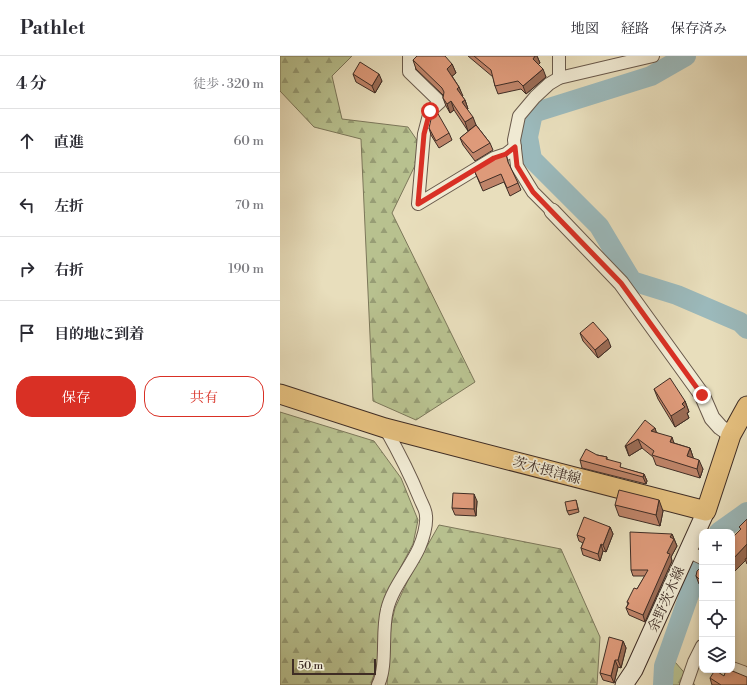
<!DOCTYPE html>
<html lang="ja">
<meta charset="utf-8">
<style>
body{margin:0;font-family:"Libre Bodoni","Noto Serif JP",serif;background:#f7f7f7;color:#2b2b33}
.controls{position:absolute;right:12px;bottom:12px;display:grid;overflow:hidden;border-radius:8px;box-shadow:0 2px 6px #0003}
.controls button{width:36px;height:36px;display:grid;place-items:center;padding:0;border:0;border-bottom:1px solid #e1e1e2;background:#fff;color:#2b2b33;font:20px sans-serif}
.scale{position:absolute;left:12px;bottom:10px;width:84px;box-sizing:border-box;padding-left:4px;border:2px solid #3f2d25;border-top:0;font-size:11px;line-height:14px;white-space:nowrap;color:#3f2d25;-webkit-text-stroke:3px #f0ead3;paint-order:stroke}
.stop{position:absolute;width:12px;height:12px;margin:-9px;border:3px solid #d93025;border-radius:50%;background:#fff}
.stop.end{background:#d93025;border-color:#fff;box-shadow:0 1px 4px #0008}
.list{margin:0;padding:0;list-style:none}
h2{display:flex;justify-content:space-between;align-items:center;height:52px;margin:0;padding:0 16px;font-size:17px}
h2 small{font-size:13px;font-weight:400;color:#7c7c81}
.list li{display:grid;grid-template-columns:26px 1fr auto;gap:12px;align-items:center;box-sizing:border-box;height:64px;padding:0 16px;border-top:1px solid #e1e1e2}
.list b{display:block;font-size:15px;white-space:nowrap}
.list em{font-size:13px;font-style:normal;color:#7c7c81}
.actions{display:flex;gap:8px;padding:12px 16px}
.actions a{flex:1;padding:9px 0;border:1px solid #d93025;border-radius:16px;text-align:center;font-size:14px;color:#d93025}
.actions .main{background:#d93025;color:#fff}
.icon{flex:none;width:22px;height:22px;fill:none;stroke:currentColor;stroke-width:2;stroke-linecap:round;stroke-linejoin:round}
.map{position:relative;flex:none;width:467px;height:629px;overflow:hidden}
header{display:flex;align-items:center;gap:24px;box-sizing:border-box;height:56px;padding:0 20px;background:#fff;border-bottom:1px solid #e1e1e2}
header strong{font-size:19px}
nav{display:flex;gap:22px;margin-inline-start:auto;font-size:14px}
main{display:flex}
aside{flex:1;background:#fff}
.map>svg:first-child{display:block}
</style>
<header>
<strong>Pathlet</strong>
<nav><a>地図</a><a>経路</a><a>保存済み</a></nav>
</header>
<main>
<aside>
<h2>4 分<small>徒歩 · 320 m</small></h2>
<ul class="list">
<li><svg class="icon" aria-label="ahead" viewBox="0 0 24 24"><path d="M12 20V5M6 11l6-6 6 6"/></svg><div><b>直進</b></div><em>60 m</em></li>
<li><svg class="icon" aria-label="left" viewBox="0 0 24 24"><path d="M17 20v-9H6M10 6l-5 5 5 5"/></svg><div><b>左折</b></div><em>70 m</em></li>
<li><svg class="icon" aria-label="right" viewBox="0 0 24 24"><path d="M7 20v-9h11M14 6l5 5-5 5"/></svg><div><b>右折</b></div><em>190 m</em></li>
<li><svg class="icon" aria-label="arrive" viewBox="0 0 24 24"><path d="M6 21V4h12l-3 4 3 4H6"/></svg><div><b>目的地に到着</b></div></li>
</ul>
<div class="actions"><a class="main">保存</a><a>共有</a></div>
</aside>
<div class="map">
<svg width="467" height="629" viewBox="0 0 467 629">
<defs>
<pattern id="forest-firs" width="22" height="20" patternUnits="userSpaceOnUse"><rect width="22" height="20" fill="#b8c18f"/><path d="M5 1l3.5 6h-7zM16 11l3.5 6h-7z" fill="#979d75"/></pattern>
</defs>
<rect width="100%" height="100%" fill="#e8debc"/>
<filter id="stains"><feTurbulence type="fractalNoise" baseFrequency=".005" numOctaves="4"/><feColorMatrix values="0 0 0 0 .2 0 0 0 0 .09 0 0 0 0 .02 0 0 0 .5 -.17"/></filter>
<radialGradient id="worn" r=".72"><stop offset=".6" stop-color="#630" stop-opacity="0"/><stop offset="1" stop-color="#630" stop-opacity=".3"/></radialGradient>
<g fill="url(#forest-firs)" stroke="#7c775a">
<path d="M 0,0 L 72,0 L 52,20 L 62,63 L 128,71 L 143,93 L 112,157 L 195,326 L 136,364 L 93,345 L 81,83 L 34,71 L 0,35 Z"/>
<path d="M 0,356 L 94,385 L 121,422 L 138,464 L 133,488 L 118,516 L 103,549 L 98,604 L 91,629 L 0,629 Z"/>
<path d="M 159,469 L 281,493 L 320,581 L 317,629 L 107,629 L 111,569 L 115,552 L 129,522 Z"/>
<path d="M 389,599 L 415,629 L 387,629 Z"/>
</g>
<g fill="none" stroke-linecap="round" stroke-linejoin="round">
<g stroke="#9bb9bb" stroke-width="20">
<path d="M 406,0 L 371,20 L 253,57 L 248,81 L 252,103 L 319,170 L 352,225 L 397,239 L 460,266 L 467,273"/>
<path d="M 439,476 L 467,456"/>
<path d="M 383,629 L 384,610 L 422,502"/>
</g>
<g stroke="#69594b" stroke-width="14">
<g id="minor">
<path d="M 130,0 L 129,1 L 129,16 L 160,46 L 150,55 L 144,78 L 138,148 L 214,102 L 226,98 L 235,91"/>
<path d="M 279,0 L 279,22"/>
<path d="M 272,155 L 253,136 L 237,110 L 234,84 L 239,60 L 255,41 L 269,28 L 279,22 L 373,0"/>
<path d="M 407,495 L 422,502"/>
<path d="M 452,612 L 463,616 L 467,619"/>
<path d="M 98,629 C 108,609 101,577 107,554 C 112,532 130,512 139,492 C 143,483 147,469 146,460 C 146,454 142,448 140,443 C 130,418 118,395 105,372"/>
<path d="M 406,629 L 414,606 L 422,590"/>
</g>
</g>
<g stroke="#69594b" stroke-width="17">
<path id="tertiary" d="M 272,155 L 341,227 L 422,339 L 432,362 L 440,371 L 451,379"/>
</g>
<g stroke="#3f2d25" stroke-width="19">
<path id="secondary" d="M 344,629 L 354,614 L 426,455"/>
</g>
<g stroke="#3f2d25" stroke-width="21">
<path id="primary" d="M 0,338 L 105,372 L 426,455 L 451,379 L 467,350"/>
</g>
<use href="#minor" stroke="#f0ead3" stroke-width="12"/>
<use href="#tertiary" stroke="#f0ead3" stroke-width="15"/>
<use href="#secondary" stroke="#f0ead3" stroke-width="17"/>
<use href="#primary" stroke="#e4bf7e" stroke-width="19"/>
</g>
<g fill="#bf8469" stroke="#3f2d25">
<path d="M 188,0 L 257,0 L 260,7 L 258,8 L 266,21 L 246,38 L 241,33 L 218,38 L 215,30 L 213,21 Z"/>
<path d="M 133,4 L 172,8 L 176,17 L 172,20 L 179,31 L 182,40 L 185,44 L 188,53 L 187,53 L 196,69 L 210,87 L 213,94 L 195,105 L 183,89 L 180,82 L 194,71 L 188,75 L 174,54 L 170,57 L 166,50 L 163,42 L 163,39 L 136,13 Z"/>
<path d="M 73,18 L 102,25 L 95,37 L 76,26 Z"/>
<path d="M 149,72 L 169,77 L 172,84 L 159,92 L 151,79 Z"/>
<path d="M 226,98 L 229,110 L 238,127 L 241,134 L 230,140 L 224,126 L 203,135 L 194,114 Z"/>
<path d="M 300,277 L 331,291 L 318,302 L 303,285 Z"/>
<path d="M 374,333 L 405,345 L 409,356 L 407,357 L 409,362 L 395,371 L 378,343 Z"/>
<path d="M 375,372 L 376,376 L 394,387 L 410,392 L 413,401 L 413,402 L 423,413 L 420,422 L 376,409 L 373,401 L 362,392 L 349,400 L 345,390 Z"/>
<path d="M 317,399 L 327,401 L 327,403 L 342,412 L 364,418 L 367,425 L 366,428 L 302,412 L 300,404 Z"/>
<path d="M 296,444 L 299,456 L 289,459 L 287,455 Z"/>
<path d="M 197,445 L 196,460 L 175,459 L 172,452 Z"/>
<path d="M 335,449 L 383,455 L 380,470 L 339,460 Z"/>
<path d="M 330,471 L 333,478 L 326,496 L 323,495 L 320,505 L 303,499 L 301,492 L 303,487 L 299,485 L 297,479 Z"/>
<path d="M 392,478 L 397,490 L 391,501 L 392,505 L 365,566 L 349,559 L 346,552 L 348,548 L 347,546 L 357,533 L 365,520 L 353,520 L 351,514 Z"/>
<path d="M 422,510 L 422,533 L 421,531 L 422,530 L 419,528 L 416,520 Z"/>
<path d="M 343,585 L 346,592 L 341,612 L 338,611 L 334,627 L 323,624 L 320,617 Z"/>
<path d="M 444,620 L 467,629 L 432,629 L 430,622 Z"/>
</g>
<g fill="#9b6c55" stroke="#3f2d25">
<path d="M 255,0 L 257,0 L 260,7 L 256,11 L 253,3 Z"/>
<path d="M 172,8 L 176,17 L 170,22 L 167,13 Z"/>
<path d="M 263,13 L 266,21 L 246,38 L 243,30 Z"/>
<path d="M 99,18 L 102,25 L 95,37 L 92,30 Z"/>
<path d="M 179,31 L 183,40 L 180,41 L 177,33 Z"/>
<path d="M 185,44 L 188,53 L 186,54 L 182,46 Z"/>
<path d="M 171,45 L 174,54 L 170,57 L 167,48 Z"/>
<path d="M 193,61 L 196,69 L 188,75 L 185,66 Z"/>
<path d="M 328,283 L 331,291 L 318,302 L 315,294 Z"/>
<path d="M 405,345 L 409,356 L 407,357 L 409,362 L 395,371 L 391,360 Z"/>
<path d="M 375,372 L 378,382 L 371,375 Z"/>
<path d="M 392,381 L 395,390 L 390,386 Z"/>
<path d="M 358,383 L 362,392 L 349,400 L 346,390 Z"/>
<path d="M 410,392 L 413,401 L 411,410 L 407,400 Z"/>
<path d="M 419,404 L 423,413 L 420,422 L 417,413 Z"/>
<path d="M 364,418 L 367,425 L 366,428 L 363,421 Z"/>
<path d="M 194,438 L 197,445 L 196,460 L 194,453 Z"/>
<path d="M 379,444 L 383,455 L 380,470 L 376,459 Z"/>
<path d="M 330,471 L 333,478 L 326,496 L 323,489 Z"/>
<path d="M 392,478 L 397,490 L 391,501 L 392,505 L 365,566 L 363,559 L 387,497 L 390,481 Z"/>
<path d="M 321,488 L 323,495 L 320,505 L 318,498 Z"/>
<path d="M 467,488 L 467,503 L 452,518 L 452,504 Z"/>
<path d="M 343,585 L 346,592 L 341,612 L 338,604 Z"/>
<path d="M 335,604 L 338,611 L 334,627 L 331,620 Z"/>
</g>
<g fill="#de9a7a" stroke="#3f2d25">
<path d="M 137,0 L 165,0 L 172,8 L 167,13 L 179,31 L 177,33 L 185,44 L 182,46 L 193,61 L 185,66 L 171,45 L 167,48 L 163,42 L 164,36 L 162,32 L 133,4 Z"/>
<path d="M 194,0 L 255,0 L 253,3 L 263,13 L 243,30 L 238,25 L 215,30 L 211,14 Z"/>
<path d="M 80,6 L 99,18 L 92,30 L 73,18 Z"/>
<path d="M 157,56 L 169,77 L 156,85 L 149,72 L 152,59 Z"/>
<path d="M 196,69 L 210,87 L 193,97 L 180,82 Z"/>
<path d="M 226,98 L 228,106 L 238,127 L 227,132 L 221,118 L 200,127 L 194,114 L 214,101 Z"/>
<path d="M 313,266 L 328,283 L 315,294 L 300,277 Z"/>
<path d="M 390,322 L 405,345 L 402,348 L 405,351 L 391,360 L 374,333 Z"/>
<path d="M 365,364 L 375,372 L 371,375 L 392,381 L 390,386 L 410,392 L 407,400 L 419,404 L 417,413 L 372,399 L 374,395 L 358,383 L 346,390 L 345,390 Z"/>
<path d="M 306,393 L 317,399 L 327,401 L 326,403 L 341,407 L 340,411 L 364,418 L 363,421 L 300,404 Z"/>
<path d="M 339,434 L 379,444 L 376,459 L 335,449 Z"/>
<path d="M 173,437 L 194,438 L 194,453 L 172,452 Z"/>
<path d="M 296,444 L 298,453 L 287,455 L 285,446 Z"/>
<path d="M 304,461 L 330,471 L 323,489 L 321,488 L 318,498 L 301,492 L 305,482 L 297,479 Z"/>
<path d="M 467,463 L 467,488 L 452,504 L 452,482 L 461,473 L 459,471 Z"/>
<path d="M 350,476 L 392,478 L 390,481 L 394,483 L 387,497 L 390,498 L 363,559 L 346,552 L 349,547 L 347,546 L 354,532 L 357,533 L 368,514 L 351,514 Z"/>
<path d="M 467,502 L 467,508 L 465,503 Z"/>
<path d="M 422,510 L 422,526 L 416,520 L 417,515 Z"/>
<path d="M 329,581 L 343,585 L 338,604 L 335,604 L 331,620 L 320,617 Z"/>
<path d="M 435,614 L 444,620 L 446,614 L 450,614 L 467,621 L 467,629 L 441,629 L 430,622 Z"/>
</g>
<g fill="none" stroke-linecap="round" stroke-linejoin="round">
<path stroke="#d93025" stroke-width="5" d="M 150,55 L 144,78 L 138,148 L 214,102 L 226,98 L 235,91 L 237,110 L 253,136 L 341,227 L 422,339"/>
</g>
<g text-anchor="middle" stroke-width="3.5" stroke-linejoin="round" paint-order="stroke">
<g font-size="14" fill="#3f2d25" stroke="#f0ead3">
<text transform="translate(267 414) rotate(15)" y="5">茨木摂津線</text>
<text transform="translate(386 543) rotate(-66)" y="5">余野茨木線</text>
</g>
</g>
<rect width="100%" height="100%" filter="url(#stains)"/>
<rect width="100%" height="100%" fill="url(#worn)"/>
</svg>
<div class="controls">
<button>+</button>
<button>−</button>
<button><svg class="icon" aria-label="locate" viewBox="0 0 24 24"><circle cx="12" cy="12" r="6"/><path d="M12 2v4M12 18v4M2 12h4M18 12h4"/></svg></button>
<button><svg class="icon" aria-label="layers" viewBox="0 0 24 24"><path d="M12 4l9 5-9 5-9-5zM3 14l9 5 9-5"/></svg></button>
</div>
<div class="scale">50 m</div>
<div class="stop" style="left:150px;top:55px"></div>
<div class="stop end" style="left:422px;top:339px"></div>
</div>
</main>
